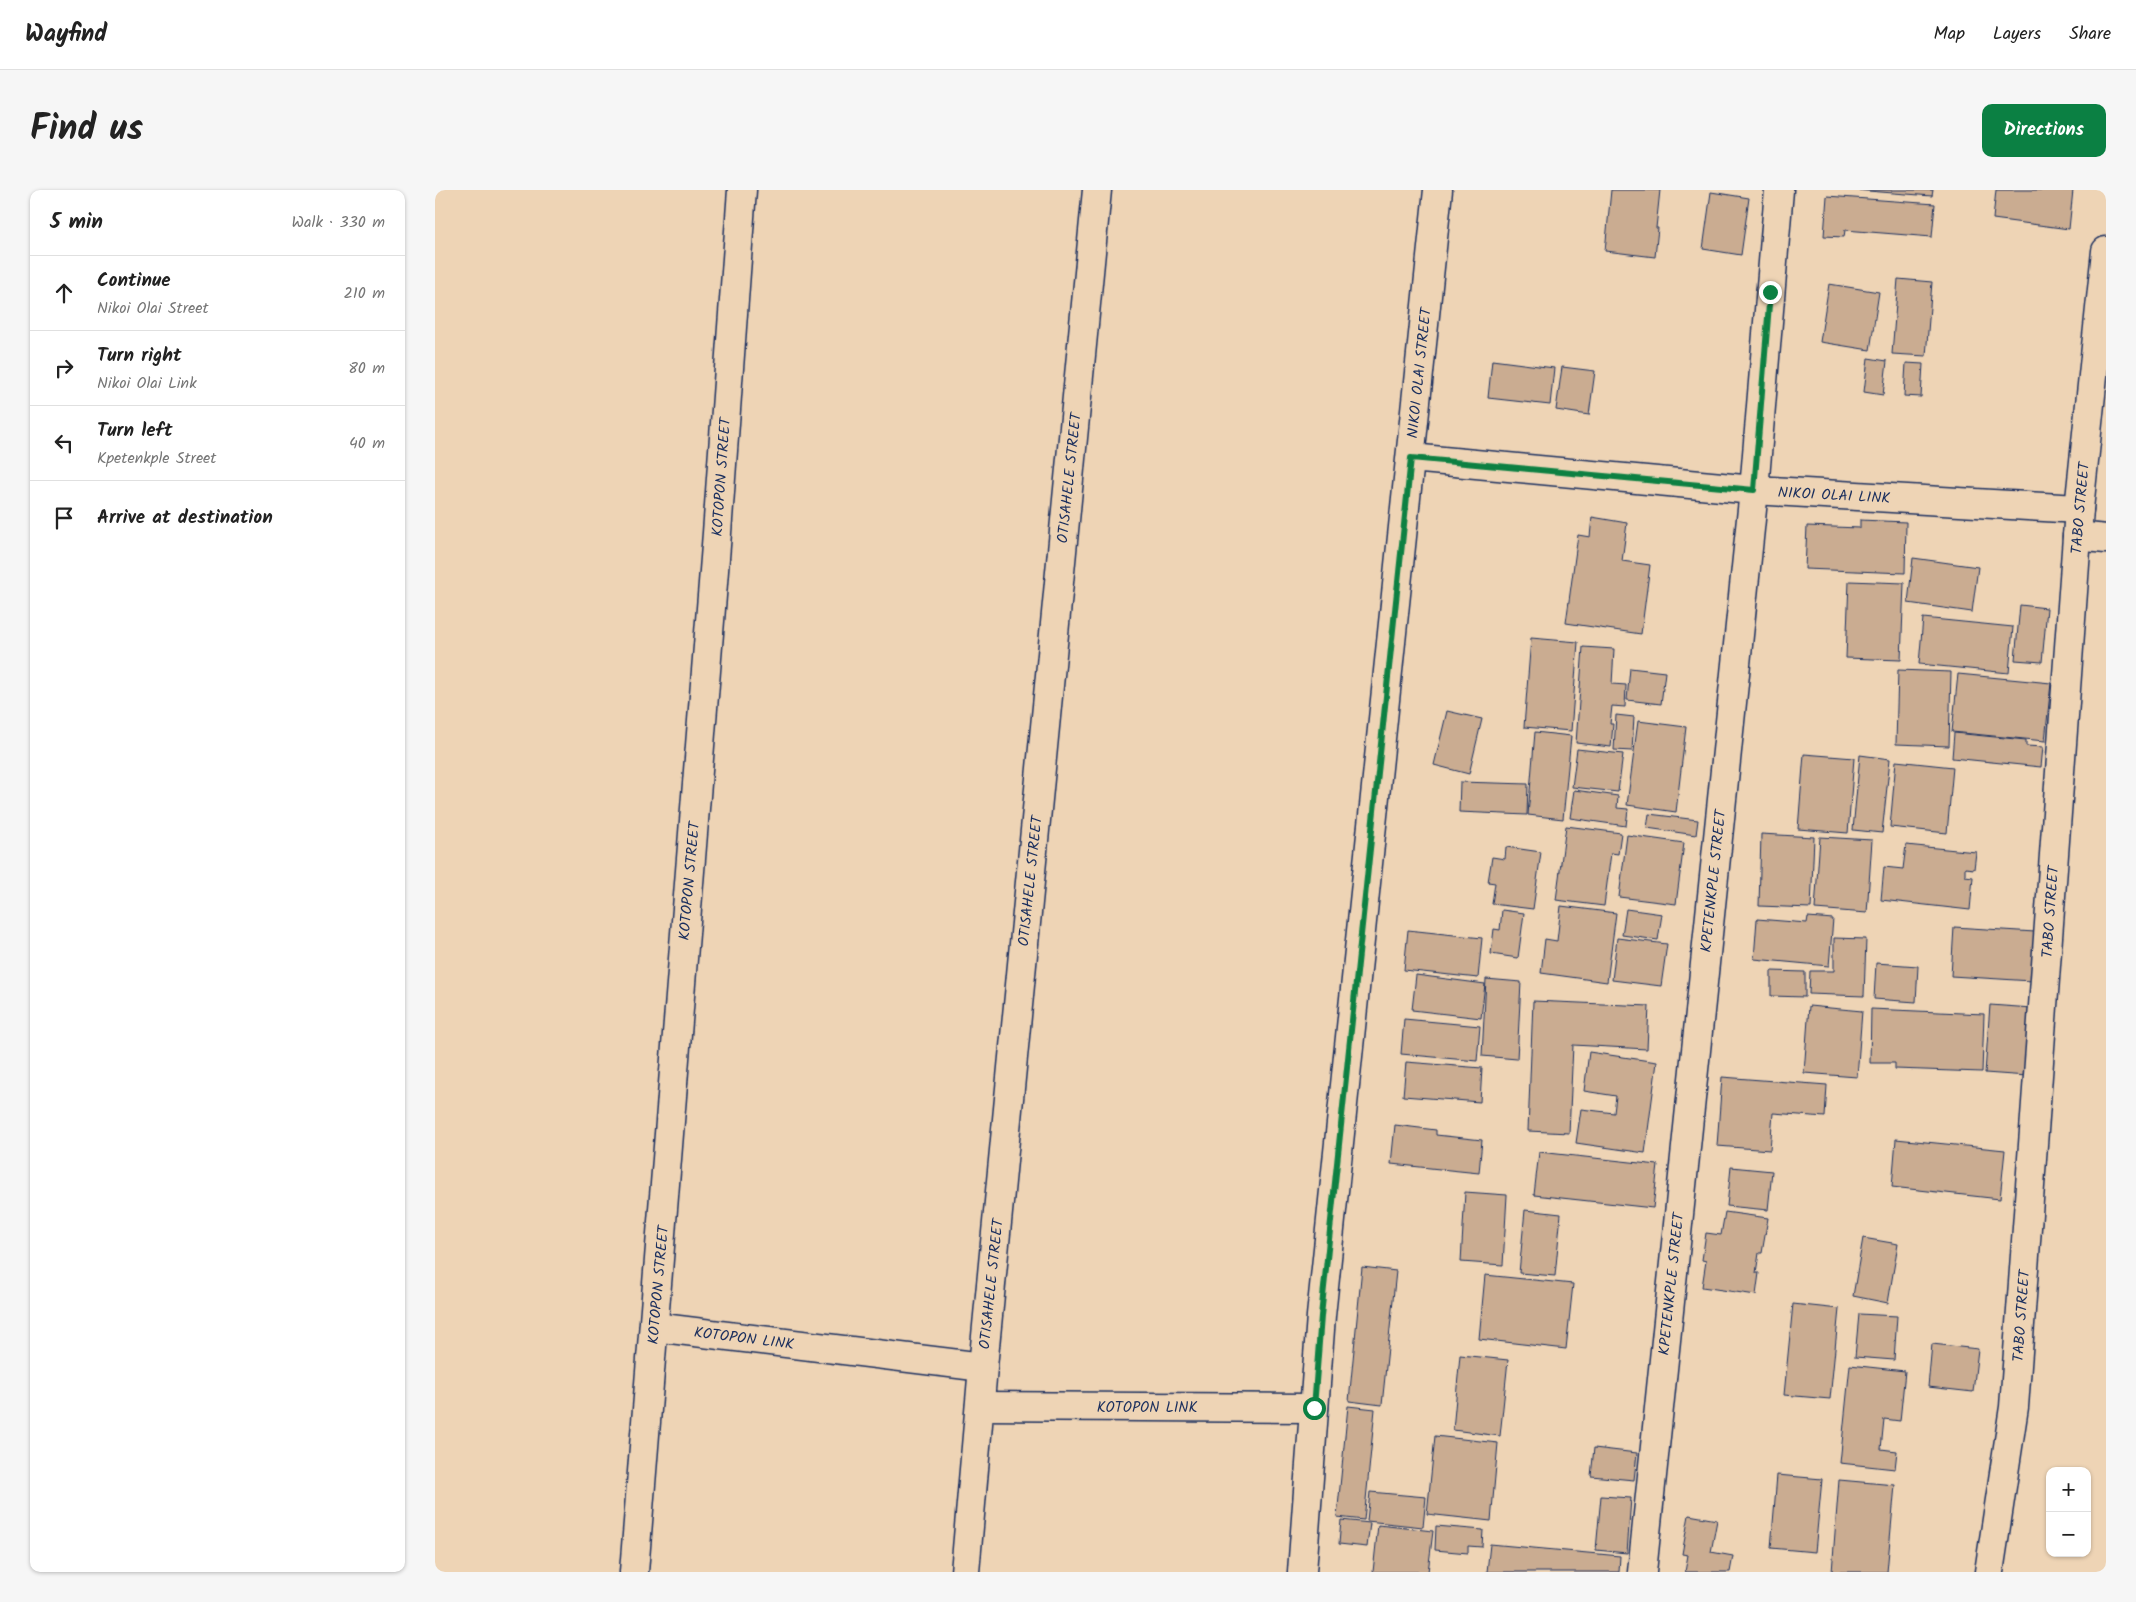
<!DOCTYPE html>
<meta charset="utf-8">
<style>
body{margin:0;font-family:Kalam,sans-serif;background:#f6f6f6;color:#222}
.controls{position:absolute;right:15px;bottom:15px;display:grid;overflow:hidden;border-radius:10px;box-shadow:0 1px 4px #0004}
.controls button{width:45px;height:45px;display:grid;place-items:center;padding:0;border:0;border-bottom:1px solid #e0e0e0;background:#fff;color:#222;font:25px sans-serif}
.stop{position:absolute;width:15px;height:15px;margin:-11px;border:4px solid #0b8043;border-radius:50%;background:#fff}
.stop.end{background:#0b8043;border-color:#fff;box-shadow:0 1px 5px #0008}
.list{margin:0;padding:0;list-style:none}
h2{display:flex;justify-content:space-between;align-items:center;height:65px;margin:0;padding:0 20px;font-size:21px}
h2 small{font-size:16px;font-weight:400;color:#767676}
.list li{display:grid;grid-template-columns:32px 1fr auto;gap:15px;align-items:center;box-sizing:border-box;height:75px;padding:0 20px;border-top:1px solid #e0e0e0}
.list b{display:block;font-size:19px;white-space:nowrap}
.list p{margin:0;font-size:16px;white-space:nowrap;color:#767676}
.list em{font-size:16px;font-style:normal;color:#767676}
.icon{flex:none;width:28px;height:28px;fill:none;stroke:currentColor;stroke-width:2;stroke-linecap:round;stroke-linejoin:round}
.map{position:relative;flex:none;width:1671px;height:1382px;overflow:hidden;border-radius:10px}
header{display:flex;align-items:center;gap:30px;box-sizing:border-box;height:70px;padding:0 25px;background:#fff;border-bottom:1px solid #e0e0e0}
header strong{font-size:24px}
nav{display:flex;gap:28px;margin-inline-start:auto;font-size:18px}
.intro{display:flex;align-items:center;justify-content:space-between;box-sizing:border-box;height:120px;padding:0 30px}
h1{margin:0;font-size:35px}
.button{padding:12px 22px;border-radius:10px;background:#0b8043;color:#fff;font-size:18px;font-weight:700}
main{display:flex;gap:30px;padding:0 30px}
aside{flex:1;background:#fff;border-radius:10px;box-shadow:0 1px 4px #0004}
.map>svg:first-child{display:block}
</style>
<header>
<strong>Wayfind</strong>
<nav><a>Map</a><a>Layers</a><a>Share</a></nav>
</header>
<div class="intro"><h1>Find us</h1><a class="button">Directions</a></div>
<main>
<aside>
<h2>5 min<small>Walk · 330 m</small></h2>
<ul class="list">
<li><svg class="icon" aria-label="ahead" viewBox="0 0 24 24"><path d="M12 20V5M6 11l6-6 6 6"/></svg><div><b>Continue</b><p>Nikoi Olai Street</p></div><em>210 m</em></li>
<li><svg class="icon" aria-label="right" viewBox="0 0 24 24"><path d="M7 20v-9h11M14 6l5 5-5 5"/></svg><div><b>Turn right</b><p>Nikoi Olai Link</p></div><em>80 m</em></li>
<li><svg class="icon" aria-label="left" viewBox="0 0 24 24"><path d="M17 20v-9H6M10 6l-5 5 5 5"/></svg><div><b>Turn left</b><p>Kpetenkple Street</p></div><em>40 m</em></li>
<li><svg class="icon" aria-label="arrive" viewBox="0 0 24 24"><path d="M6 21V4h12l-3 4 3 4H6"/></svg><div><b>Arrive at destination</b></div></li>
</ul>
</aside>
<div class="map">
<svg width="1671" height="1382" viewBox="0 0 1671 1382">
<rect width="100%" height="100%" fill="#eed4b5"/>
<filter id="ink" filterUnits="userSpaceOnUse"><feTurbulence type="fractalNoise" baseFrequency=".02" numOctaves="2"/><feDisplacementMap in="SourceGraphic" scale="10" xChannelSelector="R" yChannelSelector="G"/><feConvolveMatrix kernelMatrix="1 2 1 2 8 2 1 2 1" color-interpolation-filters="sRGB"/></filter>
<g filter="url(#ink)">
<g fill="#caac91" stroke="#1b2f5e">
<path d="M 1176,0 L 1225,0 L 1221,38 L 1223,38 L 1220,67 L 1170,61 Z"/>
<path d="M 1420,0 L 1498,0 L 1497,6 Z"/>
<path d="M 1561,0 L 1638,0 L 1634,39 L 1558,29 Z"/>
<path d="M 1276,2 L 1314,8 L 1306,65 L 1268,59 Z"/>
<path d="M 1392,6 L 1500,14 L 1497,47 L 1410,40 L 1409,47 L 1389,46 Z"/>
<path d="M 1463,89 L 1497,92 L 1491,166 L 1457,164 Z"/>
<path d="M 1394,94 L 1444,102 L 1435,160 L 1385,152 Z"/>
<path d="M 1433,168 L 1452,171 L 1448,205 L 1429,202 Z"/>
<path d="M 1057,170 L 1119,178 L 1115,215 L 1053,208 Z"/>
<path d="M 1471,173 L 1488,174 L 1486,207 L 1469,206 Z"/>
<path d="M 1127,177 L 1160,181 L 1154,225 L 1121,220 Z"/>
<path d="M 1157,327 L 1192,333 L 1187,371 L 1215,375 L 1206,444 L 1131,433 L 1143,345 L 1155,347 Z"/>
<path d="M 1425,330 L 1471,332 L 1470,383 L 1370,379 L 1372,336 L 1425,338 Z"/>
<path d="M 1478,368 L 1543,377 L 1537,422 L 1473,413 Z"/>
<path d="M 1414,391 L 1469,393 L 1466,470 L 1411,468 Z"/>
<path d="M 1585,415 L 1612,418 L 1607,472 L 1580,470 Z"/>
<path d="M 1488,428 L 1578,437 L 1574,483 L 1484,474 Z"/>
<path d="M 1096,448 L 1143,452 L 1136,541 L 1089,537 Z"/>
<path d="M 1148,457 L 1179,459 L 1177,494 L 1191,495 L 1190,517 L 1177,516 L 1175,534 L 1178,534 L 1176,557 L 1141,553 Z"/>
<path d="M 1195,478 L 1230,482 L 1226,514 L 1192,510 Z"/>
<path d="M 1463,480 L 1516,482 L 1514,556 L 1461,554 Z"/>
<path d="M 1523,484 L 1616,493 L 1610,551 L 1517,542 Z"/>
<path d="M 1012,521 L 1047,529 L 1034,584 L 999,575 Z"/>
<path d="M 1181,525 L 1199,527 L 1197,561 L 1179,560 Z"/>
<path d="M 1203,531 L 1251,537 L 1241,622 L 1192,615 Z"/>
<path d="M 1100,542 L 1136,546 L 1128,629 L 1093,625 Z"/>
<path d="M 1519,543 L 1591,550 L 1591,556 L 1608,557 L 1606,577 L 1517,568 Z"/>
<path d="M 1142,559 L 1188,564 L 1183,602 L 1137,597 Z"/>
<path d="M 1369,564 L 1419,568 L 1413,643 L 1363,639 Z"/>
<path d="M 1425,565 L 1455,569 L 1447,643 L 1418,640 Z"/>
<path d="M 1461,571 L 1518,577 L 1512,643 L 1455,637 Z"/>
<path d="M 1025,592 L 1093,594 L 1092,625 L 1024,622 Z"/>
<path d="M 1139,600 L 1183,606 L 1182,618 L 1193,619 L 1191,636 L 1135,628 Z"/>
<path d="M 1214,624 L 1263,630 L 1261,645 L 1212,638 Z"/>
<path d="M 1131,636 L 1186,643 L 1183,664 L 1176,663 L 1169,716 L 1121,710 Z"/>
<path d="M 1326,644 L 1379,647 L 1376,718 L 1324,716 Z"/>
<path d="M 1192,645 L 1249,653 L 1241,714 L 1184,707 Z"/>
<path d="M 1385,647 L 1437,650 L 1432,723 L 1380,719 Z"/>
<path d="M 1471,655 L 1541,662 L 1539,679 L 1530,678 L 1530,686 L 1538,687 L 1535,720 L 1446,710 L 1449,677 L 1468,679 Z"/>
<path d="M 1071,657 L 1106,662 L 1098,719 L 1057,714 L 1060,693 L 1053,692 L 1057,667 L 1070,669 Z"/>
<path d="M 1126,716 L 1181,723 L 1172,792 L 1106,783 L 1110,749 L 1122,751 Z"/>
<path d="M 1191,719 L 1227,724 L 1223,750 L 1187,745 Z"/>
<path d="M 1067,720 L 1089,723 L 1083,768 L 1056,764 L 1059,739 L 1065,740 Z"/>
<path d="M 1373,727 L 1398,729 L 1394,776 L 1319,769 L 1322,729 L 1372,733 Z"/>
<path d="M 1519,737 L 1600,742 L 1597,791 L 1516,786 Z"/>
<path d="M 973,740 L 1047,748 L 1043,788 L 969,780 Z"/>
<path d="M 1182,748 L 1232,754 L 1226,796 L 1177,790 Z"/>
<path d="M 1399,748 L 1431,749 L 1429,806 L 1374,804 L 1375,781 L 1399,781 Z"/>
<path d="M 1441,773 L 1483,776 L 1481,812 L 1439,809 Z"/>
<path d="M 1336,781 L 1370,782 L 1370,807 L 1336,806 Z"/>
<path d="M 981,785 L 1050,794 L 1046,828 L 977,820 Z"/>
<path d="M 1051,789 L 1086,792 L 1082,869 L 1047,866 Z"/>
<path d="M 1098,811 L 1214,816 L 1212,859 L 1138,855 L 1134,943 L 1093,941 Z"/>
<path d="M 1555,815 L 1597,818 L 1592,886 L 1550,883 Z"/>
<path d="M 1374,816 L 1427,821 L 1422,887 L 1369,883 Z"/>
<path d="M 1436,819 L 1549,824 L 1547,882 L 1460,879 L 1460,873 L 1435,873 Z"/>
<path d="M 969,829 L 1045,836 L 1042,871 L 966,864 Z"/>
<path d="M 1154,862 L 1222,872 L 1210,963 L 1141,953 L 1146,919 L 1179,923 L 1181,906 L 1149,901 Z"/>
<path d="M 971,872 L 1047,878 L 1045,912 L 968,906 Z"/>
<path d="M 1287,887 L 1392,895 L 1390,927 L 1338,923 L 1335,960 L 1282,956 Z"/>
<path d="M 960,935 L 1001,940 L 1001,945 L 1047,950 L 1044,983 L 956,974 Z"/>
<path d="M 1461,949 L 1570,960 L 1565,1009 L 1457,997 Z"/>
<path d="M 1104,962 L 1223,975 L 1218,1018 L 1099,1005 Z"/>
<path d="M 1296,977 L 1337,981 L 1333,1020 L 1292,1016 Z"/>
<path d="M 1030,1002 L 1072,1005 L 1068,1075 L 1026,1072 Z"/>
<path d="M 1090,1020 L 1126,1024 L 1120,1086 L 1084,1083 Z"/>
<path d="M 1290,1022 L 1333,1028 L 1327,1063 L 1324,1063 L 1321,1083 L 1324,1083 L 1321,1105 L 1267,1097 L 1271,1071 L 1267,1070 L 1271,1043 L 1286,1045 Z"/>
<path d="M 1428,1048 L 1463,1054 L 1453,1113 L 1418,1106 Z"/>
<path d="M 927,1077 L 961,1081 L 947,1215 L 914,1211 Z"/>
<path d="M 1050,1085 L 1138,1094 L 1131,1159 L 1044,1149 Z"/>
<path d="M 1358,1114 L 1404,1119 L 1395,1209 L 1349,1205 Z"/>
<path d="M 1424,1124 L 1462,1126 L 1459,1170 L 1420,1167 Z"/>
<path d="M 1497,1154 L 1543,1159 L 1538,1202 L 1493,1197 Z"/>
<path d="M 1025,1165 L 1073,1170 L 1065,1246 L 1018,1240 Z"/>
<path d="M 1415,1175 L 1470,1181 L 1465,1231 L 1449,1229 L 1446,1259 L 1462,1261 L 1460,1279 L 1405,1273 Z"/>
<path d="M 913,1216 L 940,1219 L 929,1330 L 902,1327 Z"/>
<path d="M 1000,1246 L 1063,1253 L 1056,1331 L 992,1324 Z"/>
<path d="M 1159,1258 L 1202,1263 L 1199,1290 L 1156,1286 Z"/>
<path d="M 1342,1285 L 1387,1289 L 1380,1362 L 1336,1358 Z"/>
<path d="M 1404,1290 L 1460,1295 L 1452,1382 L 1397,1382 Z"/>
<path d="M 935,1302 L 991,1307 L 988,1337 L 932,1331 Z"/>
<path d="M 1166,1306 L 1196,1308 L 1192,1363 L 1161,1360 Z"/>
<path d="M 1254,1325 L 1282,1330 L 1276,1362 L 1298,1366 L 1295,1382 L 1250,1382 L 1253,1365 L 1247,1364 Z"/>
<path d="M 906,1330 L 935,1333 L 932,1357 L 904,1354 Z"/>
<path d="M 943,1335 L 998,1341 L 993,1382 L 938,1382 Z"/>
<path d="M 1001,1336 L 1048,1340 L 1047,1357 L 1033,1356 L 1033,1363 L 1000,1360 Z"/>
<path d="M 1055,1354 L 1185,1366 L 1184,1382 L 1052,1382 Z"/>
</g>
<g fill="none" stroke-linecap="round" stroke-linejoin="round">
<g stroke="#1b2f5e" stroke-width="31">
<g id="street">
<path d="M 976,268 L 1319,300 L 1644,319"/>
<path d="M 1642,346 L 1671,349"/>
<path d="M 219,1137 L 548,1177"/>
<path d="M 545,1216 L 879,1218"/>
<path d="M 199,1382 L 282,343 L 307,0"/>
<path d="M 530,1382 L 548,1177 L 662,0"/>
<path d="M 867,1382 L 886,1126 L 1003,0"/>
<path d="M 1207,1382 L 1319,300 L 1344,0"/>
<path d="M 1554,1382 L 1579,1217 L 1644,319 L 1671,61"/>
</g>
</g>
<use href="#street" stroke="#eed4b5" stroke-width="28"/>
</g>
</g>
<g fill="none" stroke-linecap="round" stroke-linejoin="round" filter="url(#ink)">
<path stroke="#0b8043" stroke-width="6" d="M 879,1218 L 886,1126 L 976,268 L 1319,300 L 1335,102"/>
</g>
<g text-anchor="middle" stroke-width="5" stroke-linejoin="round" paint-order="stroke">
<g font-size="15" fill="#1b2f5e" stroke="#eed4b5">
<text transform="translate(984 183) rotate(-84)" y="5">NIKOI OLAI STREET</text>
<text transform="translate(286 287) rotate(-86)" y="5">KOTOPON STREET</text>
<text transform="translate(634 288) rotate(-84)" y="5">OTISAHELE STREET</text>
<text transform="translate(1399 305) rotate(3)" y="5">NIKOI OLAI LINK</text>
<text transform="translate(1645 318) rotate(-85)" y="5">TABO STREET</text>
<text transform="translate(254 691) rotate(-85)" y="5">KOTOPON STREET</text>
<text transform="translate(595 691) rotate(-84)" y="5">OTISAHELE STREET</text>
<text transform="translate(1278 691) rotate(-84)" y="5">KPETENKPLE STREET</text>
<text transform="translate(1615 722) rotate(-86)" y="5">TABO STREET</text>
<text transform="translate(556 1094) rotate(-84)" y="5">OTISAHELE STREET</text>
<text transform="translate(1236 1094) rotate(-84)" y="5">KPETENKPLE STREET</text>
<text transform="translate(223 1095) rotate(-85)" y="5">KOTOPON STREET</text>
<text transform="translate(1586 1126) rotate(-86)" y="5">TABO STREET</text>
<text transform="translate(309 1148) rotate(7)" y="5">KOTOPON LINK</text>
<text x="712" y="1222">KOTOPON LINK</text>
</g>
</g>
</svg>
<div class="controls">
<button>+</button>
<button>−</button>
</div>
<div class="stop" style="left:879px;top:1218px"></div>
<div class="stop end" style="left:1335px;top:102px"></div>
</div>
</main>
